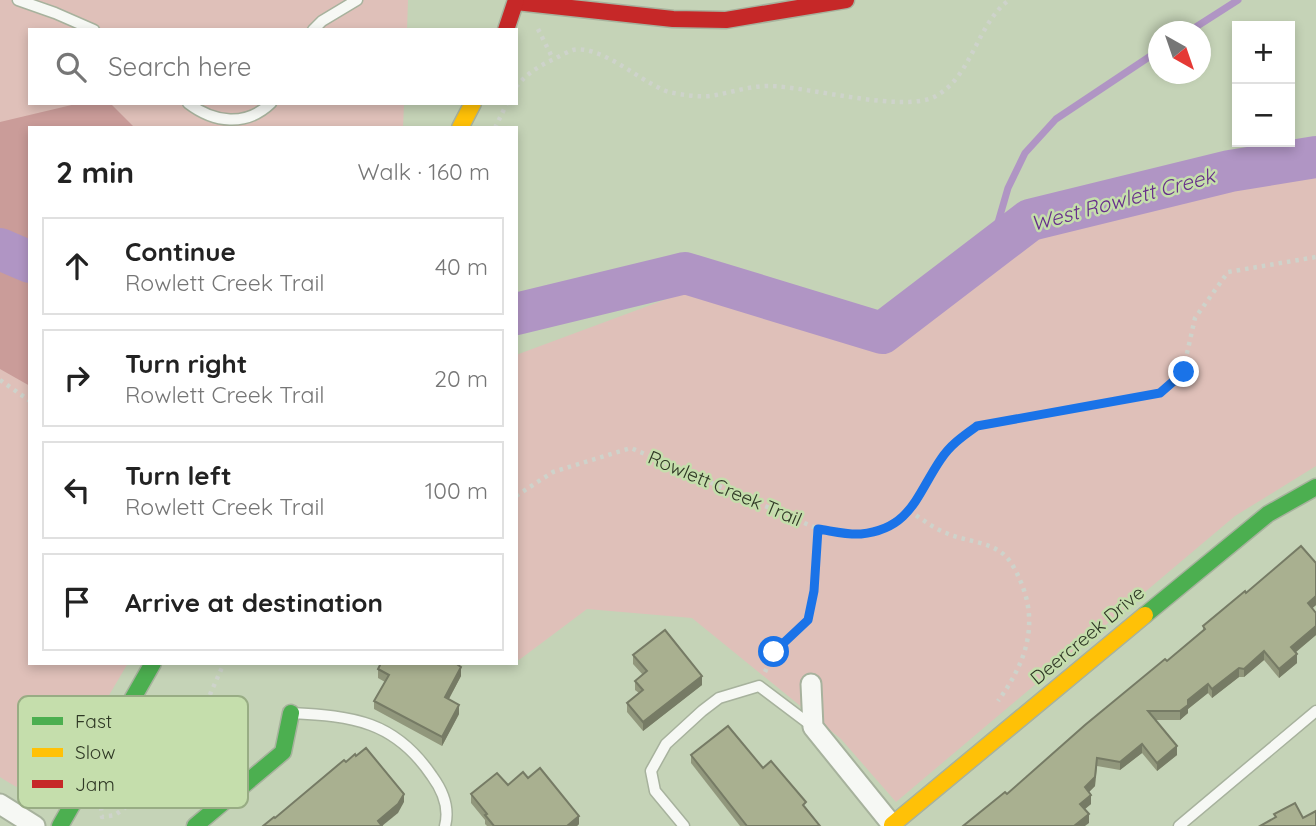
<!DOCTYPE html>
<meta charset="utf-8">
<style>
body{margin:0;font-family:Quicksand,sans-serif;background:#f2f2f2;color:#222}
.controls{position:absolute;right:21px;top:21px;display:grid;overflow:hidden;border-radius:0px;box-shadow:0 4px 10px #0003}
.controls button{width:63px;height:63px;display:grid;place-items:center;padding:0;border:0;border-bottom:2px solid #e0e0e0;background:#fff;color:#222;font:35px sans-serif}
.compass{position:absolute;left:1148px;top:21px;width:63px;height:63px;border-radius:50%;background:#fff;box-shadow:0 4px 10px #0003;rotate:140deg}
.stop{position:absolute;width:21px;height:21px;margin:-16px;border:5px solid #1a73e8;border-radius:50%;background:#fff}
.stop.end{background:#1a73e8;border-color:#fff;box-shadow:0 2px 7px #0008}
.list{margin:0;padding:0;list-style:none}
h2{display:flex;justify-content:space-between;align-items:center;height:91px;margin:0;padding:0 28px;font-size:30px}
h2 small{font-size:23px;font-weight:400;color:#767676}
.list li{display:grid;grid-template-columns:46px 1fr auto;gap:21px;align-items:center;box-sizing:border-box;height:98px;margin:0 14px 14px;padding:0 14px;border:2px solid #e0e0e0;border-radius:0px}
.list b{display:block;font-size:26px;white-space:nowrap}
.list p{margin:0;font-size:23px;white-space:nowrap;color:#767676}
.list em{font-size:23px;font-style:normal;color:#767676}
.icon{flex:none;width:38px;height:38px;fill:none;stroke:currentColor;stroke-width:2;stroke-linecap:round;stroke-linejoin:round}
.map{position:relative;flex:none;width:1316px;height:826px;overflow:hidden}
.search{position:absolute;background:#fff;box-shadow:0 4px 10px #0003;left:28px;top:28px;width:490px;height:77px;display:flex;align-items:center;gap:18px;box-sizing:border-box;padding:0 24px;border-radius:0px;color:#767676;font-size:26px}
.panel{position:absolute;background:#fff;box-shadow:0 4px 10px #0003;left:28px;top:126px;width:490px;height:539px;border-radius:0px}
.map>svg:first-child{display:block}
</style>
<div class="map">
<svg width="1316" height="826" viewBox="0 0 1316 826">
<rect width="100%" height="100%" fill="#c5d3b7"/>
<g fill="#dfc0b9">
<path d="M 0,0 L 408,0 L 407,30 L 30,30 L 30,103 L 404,103 L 403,128 L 30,128 L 30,663 L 128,663 L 58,782 C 33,798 24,792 0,777 Z"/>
<path d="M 1316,173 L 1316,466 L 1235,516 L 896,802 L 841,739 L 692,618 L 587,609 L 519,660 L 516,657 L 516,355 L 683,293 L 878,347 L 1037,227 Z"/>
</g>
<path fill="#ca9c99" d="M 80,103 L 110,103 L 135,128 L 30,128 L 30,386 L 0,369 L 0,122 Z"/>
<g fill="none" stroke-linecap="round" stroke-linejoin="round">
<g stroke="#b095c4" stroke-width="7">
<path d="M 1188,32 L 1238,0"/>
<path d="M 990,250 L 1008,188 L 1025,153 L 1056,119 L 1158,51"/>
</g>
<g stroke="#b095c4" stroke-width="42">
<path d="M 0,249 L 30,262"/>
<path d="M 516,314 L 685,273 L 882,333 L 1030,220 L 1230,171 L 1316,157"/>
</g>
<g stroke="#a7b29d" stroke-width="13">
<g id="lane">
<path d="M 18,0 L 55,13 L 94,30"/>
<path d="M 313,30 L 322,21 L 357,0"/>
<path d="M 188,103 C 214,123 246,127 271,103"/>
<path d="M 291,713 C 353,716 395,721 432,776 C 443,791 450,807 445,826"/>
<path d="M 684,826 L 655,791 L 651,771 L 666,744 L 702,711 L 719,698 L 759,686 L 812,726"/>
<path d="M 1179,826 L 1316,711"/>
</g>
</g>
<g stroke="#a7b29d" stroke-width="23">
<g id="street">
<path d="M 811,684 L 813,727 L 893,826"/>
<path d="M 0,804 L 35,826"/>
</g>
</g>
<g stroke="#a7b29d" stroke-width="19">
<g id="fast">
<path d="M 1145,615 L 1268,514 L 1316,487"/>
<path d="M 60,826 L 153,663"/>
<path d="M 195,826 L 283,752 L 291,713"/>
</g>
</g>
<g stroke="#a7b29d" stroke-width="19">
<g id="slow">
<path d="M 460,128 L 473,103"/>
<path d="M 892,825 L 1145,615"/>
</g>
</g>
<g stroke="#a7b29d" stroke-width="19">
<g id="jam">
<path d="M 516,2 L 673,19 L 726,20 L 846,0"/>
<path d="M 506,30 L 516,0"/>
</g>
</g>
<g stroke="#ced3cb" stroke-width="4.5" stroke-dasharray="3.5 5" stroke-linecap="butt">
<path d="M 538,29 L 553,59"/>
<path d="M 516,87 C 526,74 539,66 554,59 C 560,56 567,52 573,50 C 596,45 630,72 650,83 C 656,86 662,90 669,92 C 683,95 701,98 716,95 C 733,92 750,86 768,86 C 808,86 904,114 936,96 C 973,75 976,25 1009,0"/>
<path d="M 495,128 L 507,103"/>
<path d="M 0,380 L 30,401"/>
<path d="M 516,496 L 553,472 L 631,448 L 818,529 L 858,534 L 875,532 L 892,526 L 909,511 L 942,457 L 956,441 L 977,426 L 1160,393 L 1183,371 L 1195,318 L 1228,272 L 1316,257"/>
<path d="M 909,511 C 921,518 933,528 946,533 C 964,541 986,541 1002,553 C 1011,560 1016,571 1020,580 C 1040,625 1025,664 998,701"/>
<path d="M 765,672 L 774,652 L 808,620 L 814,591 L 818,529"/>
<path d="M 101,807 L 102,817 L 115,815 L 126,807 L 191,737 L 224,663"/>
</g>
<use href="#lane" stroke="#f6f8f4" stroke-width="10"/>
<use href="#street" stroke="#f6f8f4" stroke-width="19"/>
<use href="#fast" stroke="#4caf50" stroke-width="16"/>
<use href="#slow" stroke="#ffc107" stroke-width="16"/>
<use href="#jam" stroke="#c62828" stroke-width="16"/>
</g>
<g fill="#91977c">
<path d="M 1316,563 L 1316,605 L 1312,608 L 1316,613 L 1316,635 L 1295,653 L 1297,663 L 1279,678 L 1264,660 L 1244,677 L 1239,677 L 1212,698 L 1208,693 L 1188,709 L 1188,713 L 1180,720 L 1155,720 L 1177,755 L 1157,771 L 1142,753 L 1120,770 L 1097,766 L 1095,786 L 1089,792 L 1091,804 L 1085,809 L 1089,823 L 1007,794 L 1203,631 L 1203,626 L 1246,593 Z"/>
<path d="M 633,655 L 702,685 L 643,731 L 627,712 L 627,703 L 639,693 L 635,690 L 635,681 L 643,675 L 633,664 Z"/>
<path d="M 459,666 L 461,676 L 449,699 L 459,714 L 442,746 L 374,709 L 374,701 L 385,682 L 378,678 L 378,669 Z"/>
<path d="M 691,755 L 763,768 L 806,808 L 820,826 L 740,826 L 691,763 Z"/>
<path d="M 528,778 L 579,824 L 577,826 L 487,826 L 485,824 L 485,820 L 471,803 L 471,794 L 508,785 Z"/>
</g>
<g fill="#767b65">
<path d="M 1316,596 L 1316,605 L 1308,612 L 1308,603 Z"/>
<path d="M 1316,626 L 1316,635 L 1291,656 L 1291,647 Z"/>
<path d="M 1264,651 L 1264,660 L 1244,677 L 1244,669 Z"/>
<path d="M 1297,654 L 1297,663 L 1279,678 L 1279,669 Z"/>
<path d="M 461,667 L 461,676 L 445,706 L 445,697 Z"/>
<path d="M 1239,668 L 1239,677 L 1212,698 L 1212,689 Z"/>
<path d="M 702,676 L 702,685 L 643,731 L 643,722 Z"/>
<path d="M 1208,684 L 1208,693 L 1188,709 L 1188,713 L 1180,720 L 1180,711 L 1188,700 Z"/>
<path d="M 459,705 L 459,714 L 442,746 L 442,737 Z"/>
<path d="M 1142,744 L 1142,753 L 1120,770 L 1120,762 Z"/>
<path d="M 1177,746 L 1177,755 L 1157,771 L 1157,763 Z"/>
<path d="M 1097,758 L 1095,786 L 1085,796 L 1085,787 Z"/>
<path d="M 404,794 L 404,802 L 398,813 L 382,826 L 378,821 Z"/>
<path d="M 1091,795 L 1091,804 L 1080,813 L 1080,804 Z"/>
<path d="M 1089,814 L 1089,823 L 1085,826 L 1074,826 Z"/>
<path d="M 579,816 L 579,824 L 577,826 L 567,826 Z"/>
</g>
<g fill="#a9b090" stroke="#767b65" stroke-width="2">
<path d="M 1301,546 L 1316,563 L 1316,596 L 1308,603 L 1316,613 L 1316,626 L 1291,647 L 1297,654 L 1279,669 L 1264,651 L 1244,669 L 1239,668 L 1212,689 L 1208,684 L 1188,700 L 1188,705 L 1180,711 L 1148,711 L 1177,746 L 1157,763 L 1142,744 L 1120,762 L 1097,758 L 1095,777 L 1085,787 L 1091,795 L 1080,804 L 1089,814 L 1074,826 L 963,826 L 1005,792 L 1007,794 L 1085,725 L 1165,659 L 1167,661 L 1205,629 L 1203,626 L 1245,591 L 1246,593 Z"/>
<path d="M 665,630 L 702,676 L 643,722 L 627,703 L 643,690 L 635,681 L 647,671 L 633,655 Z"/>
<path d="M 381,663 L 459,663 L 458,665 L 461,667 L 445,697 L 459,705 L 442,737 L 374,701 L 389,675 L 378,669 Z"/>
<path d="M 728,726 L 763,768 L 771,761 L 806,802 L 803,805 L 820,826 L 747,826 L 691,755 Z"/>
<path d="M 366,748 L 404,794 L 398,804 L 378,821 L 382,826 L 263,826 L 274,817 L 275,818 L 344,760 L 346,762 L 355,754 L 356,756 Z"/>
<path d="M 540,768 L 579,816 L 567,826 L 494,826 L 485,815 L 487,814 L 471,794 L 497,773 L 508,785 L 523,772 L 528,778 Z"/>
<path d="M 1295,803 L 1303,818 L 1316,811 L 1316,826 L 1260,826 L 1276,817 L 1274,814 Z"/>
</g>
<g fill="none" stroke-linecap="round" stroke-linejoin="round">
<path stroke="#1a73e8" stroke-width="9" d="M 774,652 L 808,620 L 814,591 L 818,529 C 832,531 847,535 861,534 C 911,529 917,494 941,459 C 950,445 963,436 977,426 L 1160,393 L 1184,372"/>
</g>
<g text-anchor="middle" stroke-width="5" stroke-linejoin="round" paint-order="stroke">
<g font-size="19" fill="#2f3825" stroke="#c5deac">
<text transform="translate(725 488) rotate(23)" y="7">Rowlett Creek Trail</text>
<text transform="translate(1087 635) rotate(-40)" y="7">Deercreek Drive</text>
</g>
<g font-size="21" font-style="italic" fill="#672e8b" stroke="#c5deac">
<text transform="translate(1123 200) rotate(-15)" y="7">West Rowlett Creek</text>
</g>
</g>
<rect x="18" y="696" width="230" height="112" rx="10" fill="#c5deac" stroke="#98ac84" stroke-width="2"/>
<rect x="32" y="717" width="31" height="8" fill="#4caf50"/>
<rect x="32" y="748" width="31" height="9" fill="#ffc107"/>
<rect x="32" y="780" width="31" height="8" fill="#c62828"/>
<g font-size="19" fill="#2f3825">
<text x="75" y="728">Fast</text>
<text x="75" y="759">Slow</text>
<text x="75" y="791">Jam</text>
</g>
</svg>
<div class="controls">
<button>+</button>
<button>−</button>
</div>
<svg class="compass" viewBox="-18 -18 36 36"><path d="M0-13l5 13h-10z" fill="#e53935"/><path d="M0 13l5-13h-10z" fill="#767676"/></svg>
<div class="stop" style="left:774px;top:652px"></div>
<div class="stop end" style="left:1184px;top:372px"></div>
<div class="search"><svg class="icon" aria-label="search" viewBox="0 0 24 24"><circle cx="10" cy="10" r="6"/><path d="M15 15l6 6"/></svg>Search here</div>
<section class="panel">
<h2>2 min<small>Walk · 160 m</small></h2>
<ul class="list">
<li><svg class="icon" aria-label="ahead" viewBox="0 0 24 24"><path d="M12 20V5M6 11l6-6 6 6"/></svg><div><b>Continue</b><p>Rowlett Creek Trail</p></div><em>40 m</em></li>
<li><svg class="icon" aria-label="right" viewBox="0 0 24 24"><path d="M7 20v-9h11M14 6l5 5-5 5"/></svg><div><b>Turn right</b><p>Rowlett Creek Trail</p></div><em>20 m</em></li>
<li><svg class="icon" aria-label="left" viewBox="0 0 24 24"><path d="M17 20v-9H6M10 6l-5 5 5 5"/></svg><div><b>Turn left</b><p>Rowlett Creek Trail</p></div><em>100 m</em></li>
<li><svg class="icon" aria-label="arrive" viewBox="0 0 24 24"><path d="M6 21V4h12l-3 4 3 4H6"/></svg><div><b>Arrive at destination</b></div></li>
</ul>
</section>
</div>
